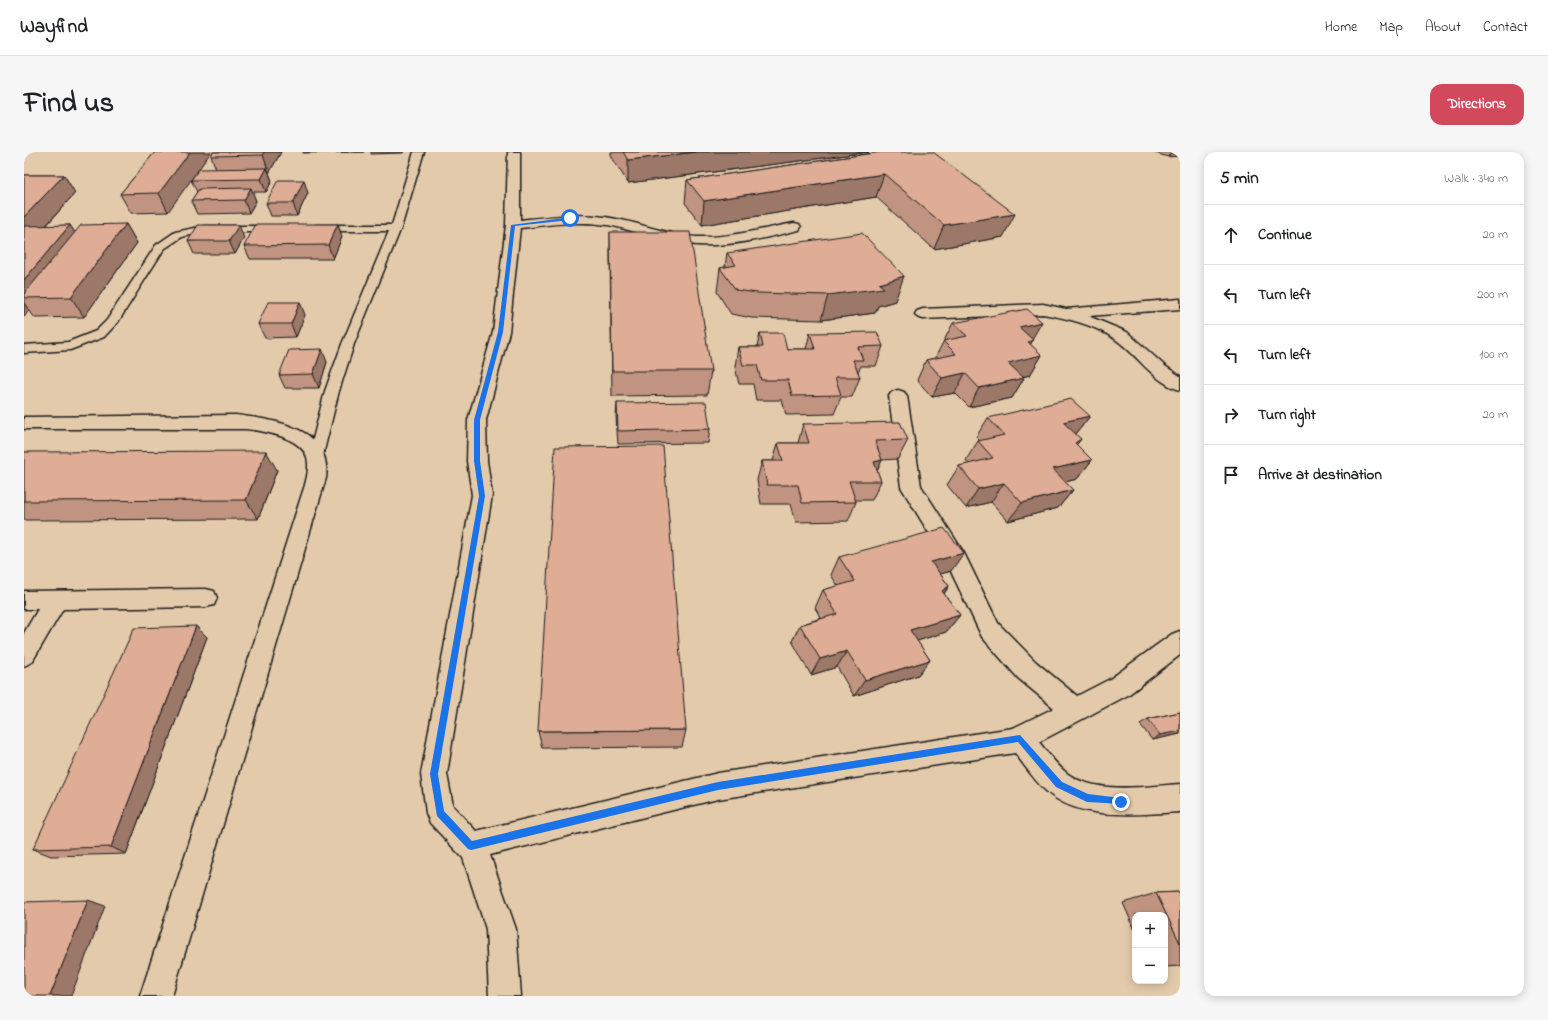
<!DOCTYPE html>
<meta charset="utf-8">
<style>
body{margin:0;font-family:"Indie Flower",sans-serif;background:#f6f6f6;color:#202124}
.controls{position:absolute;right:12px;bottom:12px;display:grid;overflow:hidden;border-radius:8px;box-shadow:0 2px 10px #0003}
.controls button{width:36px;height:36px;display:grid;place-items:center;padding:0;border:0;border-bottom:1px solid #e0e0e0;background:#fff;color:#202124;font:20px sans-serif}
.stop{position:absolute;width:12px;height:12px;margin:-9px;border:3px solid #1a73e8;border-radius:50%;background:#fff}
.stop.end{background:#1a73e8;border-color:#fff;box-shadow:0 1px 4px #0008}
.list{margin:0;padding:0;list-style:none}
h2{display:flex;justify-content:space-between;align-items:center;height:52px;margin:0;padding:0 16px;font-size:17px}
h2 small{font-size:13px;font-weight:400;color:#757577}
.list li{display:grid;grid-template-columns:26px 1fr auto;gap:12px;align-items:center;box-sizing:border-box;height:60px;padding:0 16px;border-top:1px solid #e0e0e0}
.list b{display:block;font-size:15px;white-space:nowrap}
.list em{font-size:13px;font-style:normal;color:#757577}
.icon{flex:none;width:22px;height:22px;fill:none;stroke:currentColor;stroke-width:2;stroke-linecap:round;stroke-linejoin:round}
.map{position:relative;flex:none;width:1156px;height:844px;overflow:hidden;border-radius:12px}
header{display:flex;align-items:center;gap:24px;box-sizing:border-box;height:56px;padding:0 20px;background:#fff;border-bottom:1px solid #e0e0e0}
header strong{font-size:19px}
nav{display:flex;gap:22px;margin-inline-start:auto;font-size:14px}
.intro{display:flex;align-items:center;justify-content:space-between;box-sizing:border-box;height:96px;padding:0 24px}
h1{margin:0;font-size:28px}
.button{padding:10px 18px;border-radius:12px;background:#d1495b;color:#fff;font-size:14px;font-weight:700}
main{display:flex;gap:24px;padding:0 24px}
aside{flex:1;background:#fff;border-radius:12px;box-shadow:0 2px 10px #0003}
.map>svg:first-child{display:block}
</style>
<header>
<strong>Wayfind</strong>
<nav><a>Home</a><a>Map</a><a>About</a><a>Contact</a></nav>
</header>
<div class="intro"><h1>Find us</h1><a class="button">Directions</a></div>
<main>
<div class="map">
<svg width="1156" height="844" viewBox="0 0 1156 844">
<rect width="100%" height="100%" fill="#e3caab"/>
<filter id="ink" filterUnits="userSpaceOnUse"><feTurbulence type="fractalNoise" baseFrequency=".025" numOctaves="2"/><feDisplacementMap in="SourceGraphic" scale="8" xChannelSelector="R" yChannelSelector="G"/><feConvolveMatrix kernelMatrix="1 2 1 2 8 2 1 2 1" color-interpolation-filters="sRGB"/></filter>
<g filter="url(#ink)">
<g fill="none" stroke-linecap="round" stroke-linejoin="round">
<g stroke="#1c1c1c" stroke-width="3">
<g id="service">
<path d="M 390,0 L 400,0 L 377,76 L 330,192 L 315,239 L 299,303 L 297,307 L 292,308 L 287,307 L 285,303 L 301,239 L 318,192 L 365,79 L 292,79 L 287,76 L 292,73 L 368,73 Z"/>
<path d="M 181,74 L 253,74 L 258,77 L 253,80 L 181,80 L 158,85 L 140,97 L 94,170 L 80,185 L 46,198 L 0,201 L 0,193 L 44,190 L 72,179 L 83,168 L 132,93 L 151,80 Z"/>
</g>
</g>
<g stroke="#1c1c1c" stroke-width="3">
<g id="minor">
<path d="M 484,0 L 496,0 L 496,68 C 524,65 553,61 581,65 C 612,69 642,83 673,85 C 706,86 738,77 770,71 L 775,72 L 777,75 L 775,78 C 742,86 706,95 673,93 C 642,91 614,79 584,73 C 554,68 525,73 496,76 L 485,180 L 462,268 L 463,309 L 468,343 L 423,622 L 429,654 L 452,679 L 694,621 L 989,576 L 1030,556 L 994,526 L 958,485 L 923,411 L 877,335 L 865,244 L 868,240 L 874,238 L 880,240 L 883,244 L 897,334 L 940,401 L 974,471 L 1012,510 L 1053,544 L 1086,527 L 1148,482 L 1156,479 L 1156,503 L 1104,543 L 1015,590 C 1024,601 1033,614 1044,622 C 1073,643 1123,634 1156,632 L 1156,660 C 1114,662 1056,670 1022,639 C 1010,628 1001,614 991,601 L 694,647 L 466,703 L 492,777 L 497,844 L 465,844 L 462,777 L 439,706 L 406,671 L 402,661 L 397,622 L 448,343 L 443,309 L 444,268 L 469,180 L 482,73 Z"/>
<path d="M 1156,147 L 1156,157 L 1064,164 L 1103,180 L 1141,214 L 1156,224 L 1156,238 C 1129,230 1113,202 1091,187 C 1071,173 1043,166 1019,162 L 899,167 L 893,165 L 891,162 L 893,159 L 899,157 L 1019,152 L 1042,157 Z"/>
<path d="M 212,263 C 250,268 308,275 302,326 L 148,844 L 116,844 L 278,342 C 282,331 286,316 283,305 C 276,285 239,279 222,277 L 0,277 L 0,265 Z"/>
<path d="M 182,437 L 190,439 L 193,446 L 190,453 L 182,455 L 39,457 L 8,510 L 0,514 L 0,481 L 14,457 L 0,457 L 0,439 Z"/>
</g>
</g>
<use href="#service" fill="#e3caab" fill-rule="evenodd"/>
<use href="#minor" fill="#e3caab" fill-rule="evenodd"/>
</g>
<g fill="#c09480" stroke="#1c1c1c">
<path d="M 131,0 L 144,60 L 107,61 L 96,42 Z"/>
<path d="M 189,0 L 257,0 L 245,21 L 248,29 L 242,40 L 228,40 L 232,49 L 225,61 L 173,62 L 167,49 L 173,40 L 167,28 L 192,17 L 187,4 Z"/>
<path d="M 279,0 L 340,0 L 279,1 Z"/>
<path d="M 347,0 L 380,0 L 379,1 L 347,2 Z"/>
<path d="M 587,0 L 845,0 L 604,31 L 587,4 Z"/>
<path d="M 857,0 L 979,85 L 910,97 L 852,45 L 678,73 L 661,51 L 663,28 Z"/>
<path d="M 1128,0 L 1156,0 L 1144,5 Z"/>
<path d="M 0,23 L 40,23 L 51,41 L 22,74 L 46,73 L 51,81 L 102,72 L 113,91 L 60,165 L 11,166 L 5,158 L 0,165 Z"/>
<path d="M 284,41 L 273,64 L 247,64 L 242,51 Z"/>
<path d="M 314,72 L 318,85 L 309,107 L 226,107 L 220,94 Z"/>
<path d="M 586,80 L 687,219 L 683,243 L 588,244 L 586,104 Z"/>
<path d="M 220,86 L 211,102 L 170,102 L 164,89 Z"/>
<path d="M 703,101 L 871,149 L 854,154 L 851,161 L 797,168 L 728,166 L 707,162 L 693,140 L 696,116 L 701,115 Z"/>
<path d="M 281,163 L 272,185 L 241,186 L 234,172 Z"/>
<path d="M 929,171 L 1008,187 L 1009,188 L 1006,193 L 1018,203 L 1006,223 L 998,225 L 1000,226 L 988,246 L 945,255 L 931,241 L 908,245 L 893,228 L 902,208 L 911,206 Z"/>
<path d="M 736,181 L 763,197 L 782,197 L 786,181 L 859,194 L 852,214 L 837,214 L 834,221 L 836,225 L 828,245 L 817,245 L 810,262 L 762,263 L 758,248 L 732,248 L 729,232 L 715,232 L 711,215 L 714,195 L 733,195 Z"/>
<path d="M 303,210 L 295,236 L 261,236 L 255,223 Z"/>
<path d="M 593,251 L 686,277 L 684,291 L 594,292 L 592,265 Z"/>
<path d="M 1066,264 L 1052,282 L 1057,287 L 1052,293 L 1068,308 L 1053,327 L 1041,330 L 1049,338 L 1034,356 L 984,369 L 967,350 L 942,356 L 923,333 L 935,314 L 945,312 L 942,308 L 954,289 L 956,289 L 952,285 L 964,266 Z"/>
<path d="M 779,272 L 884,288 L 874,307 L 858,308 L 853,319 L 857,329 L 848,348 L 831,348 L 832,350 L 824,369 L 772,370 L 767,352 L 737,352 L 733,328 L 738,309 L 749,309 L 754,291 L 774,291 Z"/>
<path d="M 0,300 L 253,318 L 234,367 L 0,368 Z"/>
<path d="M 815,405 L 927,419 L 916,422 L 925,434 L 920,442 L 936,463 L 922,480 L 893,489 L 906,508 L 894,523 L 830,544 L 813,515 L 787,523 L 768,489 L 776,473 L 797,466 L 791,456 L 799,438 L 814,434 L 807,423 Z"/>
<path d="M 183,485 L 102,702 L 27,704 L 9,697 Z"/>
<path d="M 1156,560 L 1156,582 L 1128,588 L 1116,572 L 1124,567 Z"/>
<path d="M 662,578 L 658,595 L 518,596 L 514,579 Z"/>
<path d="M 1156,740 L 1156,814 L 1141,815 L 1141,763 L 1111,763 L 1111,778 L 1099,751 L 1132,741 Z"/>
</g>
<g fill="#9c7868" stroke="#1c1c1c">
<path d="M 166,0 L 187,0 L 144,60 L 135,41 Z"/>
<path d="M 240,0 L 257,0 L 245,21 L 239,3 Z"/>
<path d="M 672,0 L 845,0 L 604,31 L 604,8 Z"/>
<path d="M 1147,0 L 1156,0 L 1156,4 L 1144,5 Z"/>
<path d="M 243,16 L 248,29 L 242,40 L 237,27 Z"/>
<path d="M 860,22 L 852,45 L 678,73 L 680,49 Z"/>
<path d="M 40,23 L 51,41 L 0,98 L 0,65 Z"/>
<path d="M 280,28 L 284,41 L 273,64 L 269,51 Z"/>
<path d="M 227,36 L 232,49 L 225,61 L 220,48 Z"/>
<path d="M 991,62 L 979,85 L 910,97 L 920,73 Z"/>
<path d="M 102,72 L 113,91 L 60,165 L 47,145 Z"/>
<path d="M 314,72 L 318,85 L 309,107 L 304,93 Z"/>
<path d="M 46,73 L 58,92 L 0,146 L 0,128 Z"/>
<path d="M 215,73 L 220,86 L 211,102 L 205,89 Z"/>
<path d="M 880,124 L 871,149 L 854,154 L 851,161 L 797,168 L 804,143 L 855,132 Z"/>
<path d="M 276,150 L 281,163 L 272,185 L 267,172 Z"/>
<path d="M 0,151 L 5,158 L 0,165 Z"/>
<path d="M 1018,170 L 1007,189 L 1009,188 L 998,207 L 1018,203 L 1006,223 L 973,230 L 984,211 L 995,175 Z"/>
<path d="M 298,197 L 303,210 L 295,236 L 289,222 Z"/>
<path d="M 941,221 L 931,241 L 908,245 L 918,226 Z"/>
<path d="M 1000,226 L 988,246 L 945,255 L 955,236 Z"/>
<path d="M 1066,264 L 1051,283 L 1039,270 Z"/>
<path d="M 1057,287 L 1042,306 L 1051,291 Z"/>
<path d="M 242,299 L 253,318 L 234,367 L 222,348 Z"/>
<path d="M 858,308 L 850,327 L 850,310 Z"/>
<path d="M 1068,308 L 1053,327 L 1015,336 L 1029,317 Z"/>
<path d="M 980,331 L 967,350 L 942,356 L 954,337 Z"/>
<path d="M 1049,338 L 1034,356 L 984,369 L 998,351 Z"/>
<path d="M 940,401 L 927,419 L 895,428 L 907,410 Z"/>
<path d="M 925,434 L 913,451 L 918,439 Z"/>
<path d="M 936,463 L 922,480 L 874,495 L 886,478 Z"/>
<path d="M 172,474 L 183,485 L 102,702 L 87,695 Z"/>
<path d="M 823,499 L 813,515 L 787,523 L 796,507 Z"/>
<path d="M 906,508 L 894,523 L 830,544 L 841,528 Z"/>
<path d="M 1156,579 L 1156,582 L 1128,588 L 1136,583 Z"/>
<path d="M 64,748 L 81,754 L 47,844 L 26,844 Z"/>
</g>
<g fill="#dfac95" stroke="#1c1c1c">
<path d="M 131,0 L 166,0 L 135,41 L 96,42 Z"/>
<path d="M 189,0 L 240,0 L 239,3 L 187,4 Z"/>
<path d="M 599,0 L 672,0 L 604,8 Z"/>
<path d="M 857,0 L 909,0 L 991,62 L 920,73 L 860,22 L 680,49 L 663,28 Z"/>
<path d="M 243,16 L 237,27 L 167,28 L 175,17 Z"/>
<path d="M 0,23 L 40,23 L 0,65 Z"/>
<path d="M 254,28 L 280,28 L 269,51 L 242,51 Z"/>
<path d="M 227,36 L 220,48 L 167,49 L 175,37 Z"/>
<path d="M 102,72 L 47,145 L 0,146 L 0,142 L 57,73 Z"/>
<path d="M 232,72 L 314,72 L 304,93 L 220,94 Z"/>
<path d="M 46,73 L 0,128 L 0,75 L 1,74 Z"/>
<path d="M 174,73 L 215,73 L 205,89 L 164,89 Z"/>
<path d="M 586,80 L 666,80 L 687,219 L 588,219 Z"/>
<path d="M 838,81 L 880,124 L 855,132 L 860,136 L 804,143 L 733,141 L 712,138 L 696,116 L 712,113 L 703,101 Z"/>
<path d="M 244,150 L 276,150 L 267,172 L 234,172 Z"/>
<path d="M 1003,157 L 1018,170 L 995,175 L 1009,188 L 1004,190 L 1018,203 L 984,211 L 1000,226 L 955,236 L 941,221 L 918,226 L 902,208 L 932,202 L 919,189 L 943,184 L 929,171 Z"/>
<path d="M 853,180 L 859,194 L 834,195 L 839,208 L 829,208 L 836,225 L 811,225 L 817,243 L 768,244 L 764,228 L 737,228 L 733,213 L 719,213 L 714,195 L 739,195 L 736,181 L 759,181 L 763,197 L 791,197 L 786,181 Z"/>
<path d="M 298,197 L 289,222 L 255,223 L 265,198 Z"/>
<path d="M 1047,247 L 1066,264 L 1039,270 L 1057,287 L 1051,291 L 1068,308 L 1029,317 L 1049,338 L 998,351 L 980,331 L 954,337 L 935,314 L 969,306 L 954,289 L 980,283 L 964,266 Z"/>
<path d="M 682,250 L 686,277 L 594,279 L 593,251 Z"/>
<path d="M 876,270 L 884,288 L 851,289 L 858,308 L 850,310 L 857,329 L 825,329 L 832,350 L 778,351 L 774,333 L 743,333 L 738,309 L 759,309 L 754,291 L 785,291 L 779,272 Z"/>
<path d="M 639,294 L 662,578 L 514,579 L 531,295 Z"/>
<path d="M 242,299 L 222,348 L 0,349 L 0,300 Z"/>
<path d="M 920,376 L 940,401 L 907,410 L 925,434 L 918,439 L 936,463 L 886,478 L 906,508 L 841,528 L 823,499 L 796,507 L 776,473 L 813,462 L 799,438 L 831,429 L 815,405 Z"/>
<path d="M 172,474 L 87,695 L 9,697 L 110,476 Z"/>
<path d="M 1156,560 L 1156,579 L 1136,583 L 1124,567 Z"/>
<path d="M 1156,740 L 1156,791 L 1132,741 Z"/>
<path d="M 64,748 L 26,844 L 0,844 L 0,750 Z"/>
</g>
</g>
<path fill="#1a73e8" d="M 548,65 L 546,68 L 491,74 L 479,180 L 456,268 L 456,309 L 461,344 L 414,622 L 420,659 L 448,689 L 694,630 L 996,583 L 1038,630 L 1064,642 L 1097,646 L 1100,647 L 1100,652 L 1063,650 L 1032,635 L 994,590 L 694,638 L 447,698 L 444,697 L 413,664 L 406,622 L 455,344 L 450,309 L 450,268 L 474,180 L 487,73 Z"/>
</svg>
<div class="controls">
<button>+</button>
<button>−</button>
</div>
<div class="stop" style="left:546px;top:66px"></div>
<div class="stop end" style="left:1097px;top:650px"></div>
</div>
<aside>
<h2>5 min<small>Walk · 340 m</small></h2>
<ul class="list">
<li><svg class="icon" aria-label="ahead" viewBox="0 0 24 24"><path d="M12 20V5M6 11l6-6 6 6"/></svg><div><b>Continue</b></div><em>20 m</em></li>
<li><svg class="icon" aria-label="left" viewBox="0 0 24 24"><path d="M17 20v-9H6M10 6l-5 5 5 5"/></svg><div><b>Turn left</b></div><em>200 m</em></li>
<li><svg class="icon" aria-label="left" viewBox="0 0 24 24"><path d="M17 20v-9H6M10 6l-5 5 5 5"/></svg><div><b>Turn left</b></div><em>100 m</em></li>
<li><svg class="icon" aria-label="right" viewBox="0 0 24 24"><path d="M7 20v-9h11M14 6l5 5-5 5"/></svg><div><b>Turn right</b></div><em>20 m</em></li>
<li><svg class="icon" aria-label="arrive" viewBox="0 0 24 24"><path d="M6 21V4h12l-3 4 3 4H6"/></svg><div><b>Arrive at destination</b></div></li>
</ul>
</aside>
</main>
